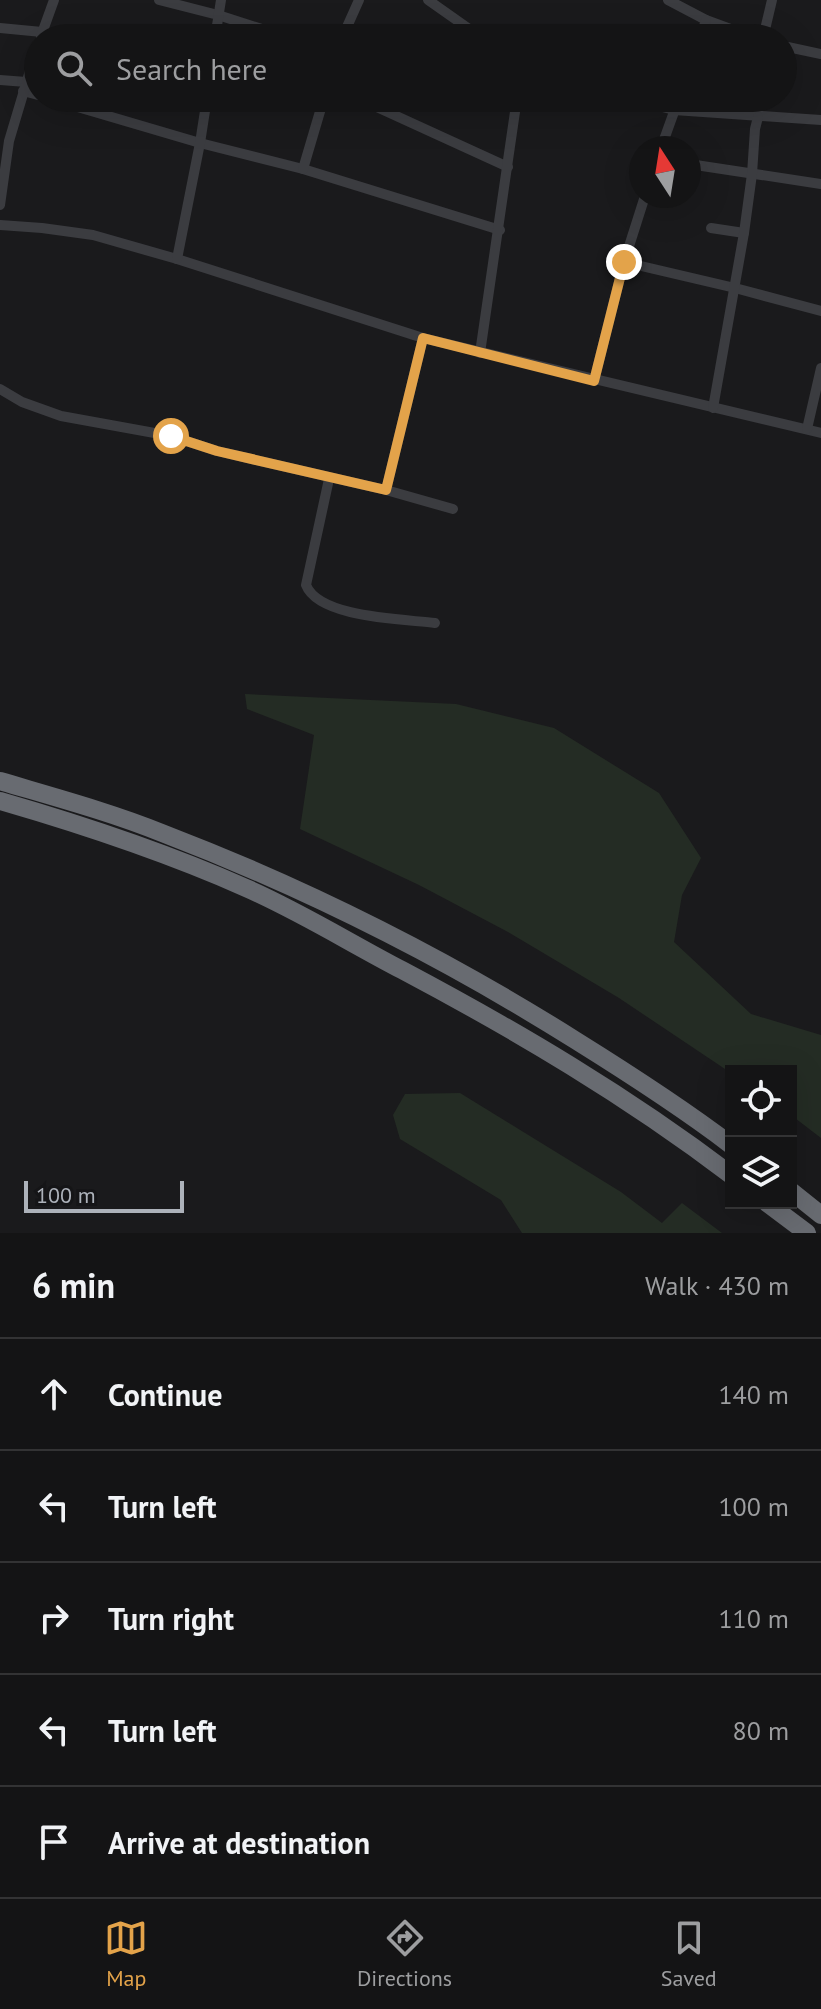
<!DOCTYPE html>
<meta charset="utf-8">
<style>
body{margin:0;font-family:"PT Sans",sans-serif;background:#212122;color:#f1f3f6}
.controls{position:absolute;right:24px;bottom:24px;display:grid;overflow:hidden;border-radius:0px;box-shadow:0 8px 32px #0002}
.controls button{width:72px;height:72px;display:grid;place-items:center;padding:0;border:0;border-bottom:2px solid #333334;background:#141415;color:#f1f3f6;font:40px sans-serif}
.compass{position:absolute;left:629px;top:136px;width:72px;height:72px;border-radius:50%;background:#141415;box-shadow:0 8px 32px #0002;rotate:348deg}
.scale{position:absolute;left:24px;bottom:20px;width:160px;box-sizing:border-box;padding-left:8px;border:4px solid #adb2ba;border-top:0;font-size:22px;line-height:28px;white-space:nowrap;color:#adb2ba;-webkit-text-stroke:6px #151517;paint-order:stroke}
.stop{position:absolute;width:24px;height:24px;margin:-18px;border:6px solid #e3a34a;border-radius:50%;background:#fff}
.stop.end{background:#e3a34a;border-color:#fff;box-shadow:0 2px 8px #0008}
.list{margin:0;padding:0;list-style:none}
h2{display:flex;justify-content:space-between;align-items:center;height:104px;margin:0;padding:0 32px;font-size:34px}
h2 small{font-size:26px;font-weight:400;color:#9d9ea0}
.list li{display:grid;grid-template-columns:52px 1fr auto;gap:24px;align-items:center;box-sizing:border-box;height:112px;padding:0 32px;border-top:2px solid #333334}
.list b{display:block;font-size:30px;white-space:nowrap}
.list em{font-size:26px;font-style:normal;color:#9d9ea0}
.icon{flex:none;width:44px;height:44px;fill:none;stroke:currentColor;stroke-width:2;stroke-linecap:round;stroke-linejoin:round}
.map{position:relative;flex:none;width:821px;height:1233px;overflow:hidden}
.search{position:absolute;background:#141415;box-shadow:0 8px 32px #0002;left:24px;right:24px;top:24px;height:88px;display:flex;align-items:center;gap:20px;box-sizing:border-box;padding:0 28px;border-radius:44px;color:#9d9ea0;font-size:30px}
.sheet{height:664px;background:#141415}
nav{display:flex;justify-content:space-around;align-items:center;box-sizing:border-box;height:112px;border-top:2px solid #333334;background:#141415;font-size:22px;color:#9d9ea0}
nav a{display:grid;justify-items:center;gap:4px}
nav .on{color:#e3a34a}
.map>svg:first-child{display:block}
</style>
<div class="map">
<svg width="821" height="1233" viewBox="0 0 821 1233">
<rect width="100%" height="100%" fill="#1a1a1c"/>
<g fill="#242c24">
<path d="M 245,694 L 456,704 L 554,728 L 659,793 L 701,858 L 682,895 L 674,942 L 751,1014 L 821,1035 L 821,1138 L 791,1115 L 791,1071 L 731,1073 L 619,998 L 508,932 L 419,885 L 300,829 L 314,735 L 247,709 Z"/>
<path d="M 460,1093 L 621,1192 L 662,1223 L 682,1203 L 722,1233 L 522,1233 L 501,1200 L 400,1139 L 393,1115 L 405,1094 Z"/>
</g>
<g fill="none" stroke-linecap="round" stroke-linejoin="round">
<g stroke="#3b3c40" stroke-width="10">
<path d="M 159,0 L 218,15 L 290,38"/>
<path d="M 428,0 L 482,38"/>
<path d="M 668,0 L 706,20 L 755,38"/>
<path d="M 0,28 L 42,32 L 53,38"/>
<path d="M 41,36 L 54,0"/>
<path d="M 215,38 L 221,0"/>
<path d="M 342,38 L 359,0"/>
<path d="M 700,38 L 706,20"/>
<path d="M 763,38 L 772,0"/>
<path d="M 783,46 L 821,54"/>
<path d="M 0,80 L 26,82"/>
<path d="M 23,91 L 38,95"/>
<path d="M 47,98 L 200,143 L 303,169 L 500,230"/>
<path d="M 357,98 L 508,167"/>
<path d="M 628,98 L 674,110 L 821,120"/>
<path d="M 661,148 L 679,98"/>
<path d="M 689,164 L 821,184"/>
<path d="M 303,169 L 324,98"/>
<path d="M 0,205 L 9,141 L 38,44"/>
<path d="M 0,225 L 42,228 L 93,235 L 177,259 L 423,338"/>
<path d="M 711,228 L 744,233"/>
<path d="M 177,259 L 200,143 L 207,98"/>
<path d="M 624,262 L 645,196"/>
<path d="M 480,353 L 517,98"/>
<path d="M 594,381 L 624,262 L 735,288 L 821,311"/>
<path d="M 0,389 L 22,402 L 61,416 L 171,436 L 217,451 L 386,490 L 423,338 L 821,433"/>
<path d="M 713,408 L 744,233 L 752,174 L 755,129 L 758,117"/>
<path d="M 807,429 L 821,368"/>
<path d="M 329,479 L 306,585 C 319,618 403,619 435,623"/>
<path d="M 386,490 L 453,509"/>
</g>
<g stroke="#686b71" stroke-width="18">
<path d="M 0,781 C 54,797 110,812 162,833 C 308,889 443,957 575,1040 C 628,1073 681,1107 731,1145"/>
<path d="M 0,801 C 83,825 167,853 246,888 C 299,911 350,943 402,970 C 517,1031 627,1096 731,1175"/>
<path d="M 791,1191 L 821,1215"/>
<path d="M 767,1203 L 807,1233"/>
</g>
</g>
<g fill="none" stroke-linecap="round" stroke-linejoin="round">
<path stroke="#e3a34a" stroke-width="10" d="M 171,436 L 217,451 L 386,490 L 423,338 L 594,381 L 624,262"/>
</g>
</svg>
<div class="controls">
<button><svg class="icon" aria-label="locate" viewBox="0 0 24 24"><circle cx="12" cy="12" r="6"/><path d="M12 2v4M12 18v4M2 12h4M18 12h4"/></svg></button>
<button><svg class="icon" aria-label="layers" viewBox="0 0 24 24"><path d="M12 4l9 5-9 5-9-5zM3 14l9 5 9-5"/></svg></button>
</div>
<svg class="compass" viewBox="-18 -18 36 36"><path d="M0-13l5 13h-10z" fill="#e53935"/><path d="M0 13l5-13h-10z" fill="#9d9ea0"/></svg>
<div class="scale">100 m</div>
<div class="stop" style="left:171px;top:436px"></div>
<div class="stop end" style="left:624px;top:262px"></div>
<div class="search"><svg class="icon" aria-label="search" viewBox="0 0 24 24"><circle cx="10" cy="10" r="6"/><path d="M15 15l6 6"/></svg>Search here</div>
</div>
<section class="sheet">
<h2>6 min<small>Walk · 430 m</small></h2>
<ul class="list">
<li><svg class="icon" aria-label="ahead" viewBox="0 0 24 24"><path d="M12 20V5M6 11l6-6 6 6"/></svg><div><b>Continue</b></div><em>140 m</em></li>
<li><svg class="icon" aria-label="left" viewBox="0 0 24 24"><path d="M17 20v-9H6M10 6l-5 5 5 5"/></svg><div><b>Turn left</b></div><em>100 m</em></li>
<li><svg class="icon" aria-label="right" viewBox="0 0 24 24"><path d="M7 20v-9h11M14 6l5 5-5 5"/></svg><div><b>Turn right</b></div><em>110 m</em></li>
<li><svg class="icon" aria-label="left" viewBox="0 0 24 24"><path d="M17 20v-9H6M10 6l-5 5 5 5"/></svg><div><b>Turn left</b></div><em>80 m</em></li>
<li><svg class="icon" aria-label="arrive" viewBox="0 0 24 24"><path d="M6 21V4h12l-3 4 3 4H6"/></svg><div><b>Arrive at destination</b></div></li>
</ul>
</section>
<nav>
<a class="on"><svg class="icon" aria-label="map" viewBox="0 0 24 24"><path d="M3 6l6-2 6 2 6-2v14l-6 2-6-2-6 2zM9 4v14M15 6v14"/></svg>Map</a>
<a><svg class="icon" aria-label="directions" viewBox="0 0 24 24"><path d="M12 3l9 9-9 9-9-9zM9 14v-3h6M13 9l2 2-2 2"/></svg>Directions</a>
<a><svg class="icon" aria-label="saved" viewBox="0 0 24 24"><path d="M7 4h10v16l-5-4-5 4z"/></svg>Saved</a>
</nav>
